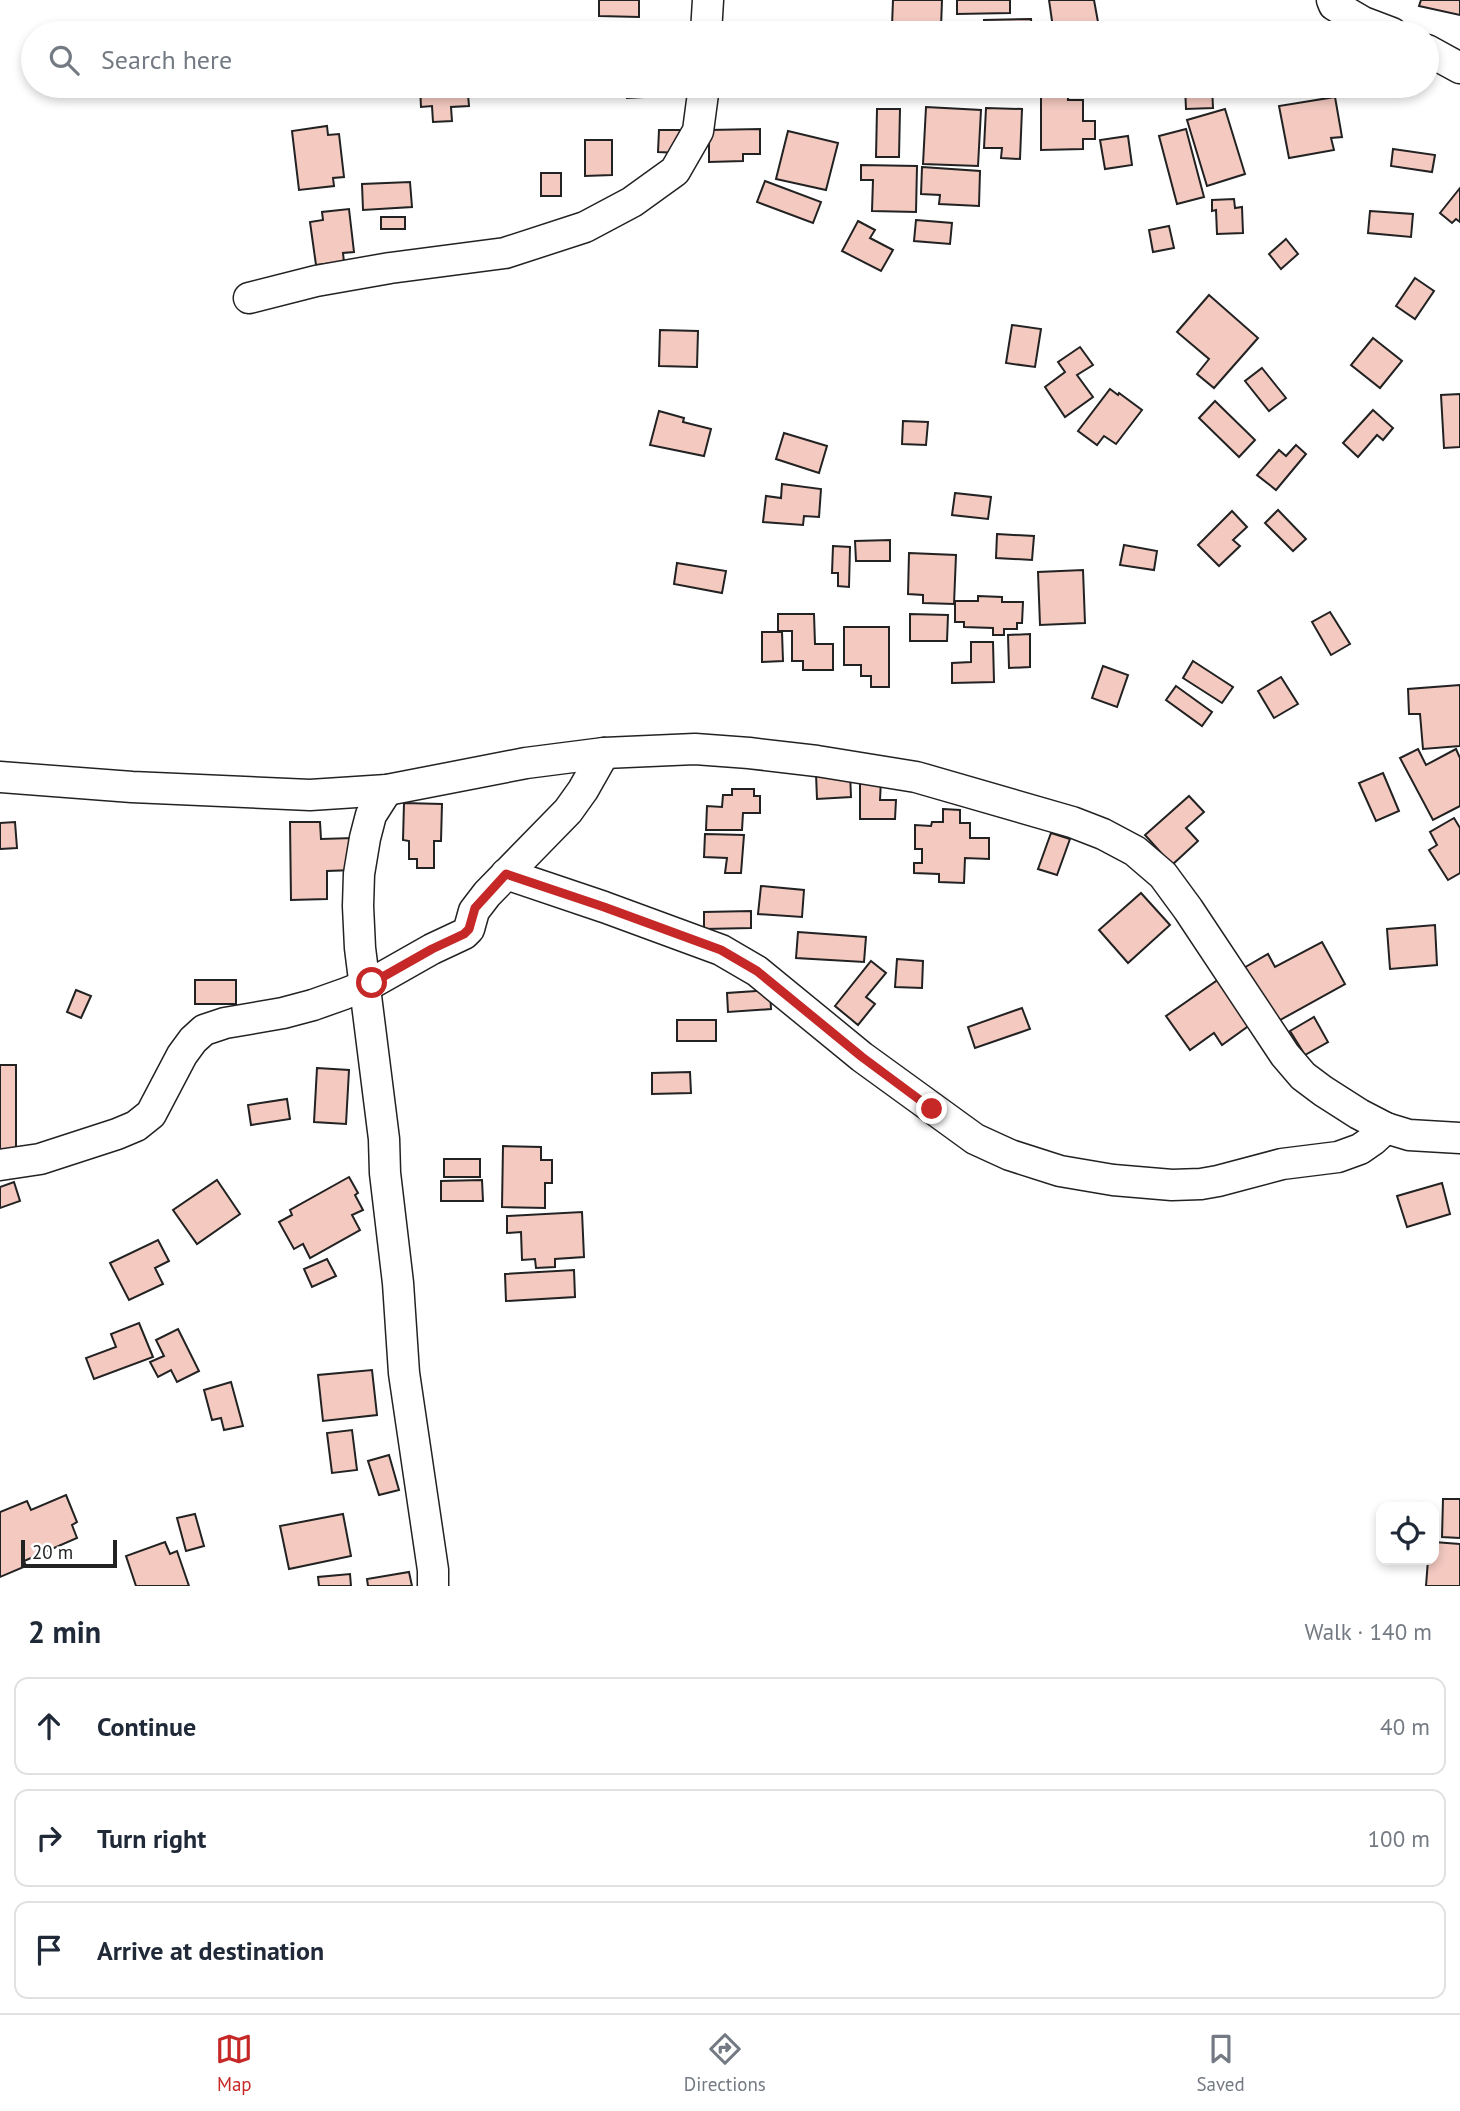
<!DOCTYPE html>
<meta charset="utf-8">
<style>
body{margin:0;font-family:"PT Sans",sans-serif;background:#f6f6f7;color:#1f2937}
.controls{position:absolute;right:21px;bottom:21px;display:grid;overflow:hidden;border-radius:14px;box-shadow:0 4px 10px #0003}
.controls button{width:63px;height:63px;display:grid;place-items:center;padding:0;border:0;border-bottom:2px solid #e0e1e3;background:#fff;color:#1f2937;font:35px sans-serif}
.scale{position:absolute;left:21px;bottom:18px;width:96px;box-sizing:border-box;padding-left:7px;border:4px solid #222;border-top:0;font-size:19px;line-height:24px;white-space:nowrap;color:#222;-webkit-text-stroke:5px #fff;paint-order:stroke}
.stop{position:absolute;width:21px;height:21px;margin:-16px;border:5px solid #c62828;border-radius:50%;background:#fff}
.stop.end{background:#c62828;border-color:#fff;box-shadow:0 2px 7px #0008}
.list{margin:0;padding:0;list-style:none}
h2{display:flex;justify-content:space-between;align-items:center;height:91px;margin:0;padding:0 28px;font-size:30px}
h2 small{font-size:23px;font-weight:400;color:#747a83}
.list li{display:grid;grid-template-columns:46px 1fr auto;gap:21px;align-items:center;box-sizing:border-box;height:98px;margin:0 14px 14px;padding:0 14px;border:2px solid #e0e1e3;border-radius:14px}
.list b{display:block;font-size:26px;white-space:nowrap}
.list em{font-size:23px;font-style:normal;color:#747a83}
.icon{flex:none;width:38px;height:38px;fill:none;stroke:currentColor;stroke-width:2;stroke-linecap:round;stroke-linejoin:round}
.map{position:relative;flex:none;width:1460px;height:1586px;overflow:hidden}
.search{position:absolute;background:#fff;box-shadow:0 4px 10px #0003;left:21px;right:21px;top:21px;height:77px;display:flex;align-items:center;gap:18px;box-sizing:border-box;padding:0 24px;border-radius:38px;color:#747a83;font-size:26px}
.sheet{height:427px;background:#fff}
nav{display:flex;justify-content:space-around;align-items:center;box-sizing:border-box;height:98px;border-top:2px solid #e0e1e3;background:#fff;font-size:19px;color:#747a83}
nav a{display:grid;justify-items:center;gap:4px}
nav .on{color:#c62828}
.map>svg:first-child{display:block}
</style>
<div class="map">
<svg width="1460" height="1586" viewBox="0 0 1460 1586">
<rect width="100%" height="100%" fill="#fff"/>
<g fill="#f3c9c0" stroke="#222" stroke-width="2">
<path d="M 599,0 L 639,0 L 639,17 L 599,16 Z"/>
<path d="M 893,0 L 942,0 L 941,28 L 892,26 Z"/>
<path d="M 957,0 L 1010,0 L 1010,13 L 957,14 Z"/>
<path d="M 1049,0 L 1094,0 L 1098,22 L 1053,28 Z"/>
<path d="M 1421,0 L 1460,0 L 1460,15 L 1419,6 Z"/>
<path d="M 1031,19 L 1032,33 L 984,33 L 984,20 Z"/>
<path d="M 420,86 L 474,86 L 474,94 L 468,94 L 469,106 L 451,107 L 452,121 L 433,122 L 432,106 L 421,107 Z"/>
<path d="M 626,86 L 642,86 L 643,97 L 627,98 Z"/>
<path d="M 1185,86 L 1212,86 L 1213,108 L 1186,109 Z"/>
<path d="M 1041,94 L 1068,94 L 1068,100 L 1083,100 L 1083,121 L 1095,121 L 1095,139 L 1083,139 L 1083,149 L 1041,150 Z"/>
<path d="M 1335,97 L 1342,137 L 1331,138 L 1334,150 L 1289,158 L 1279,106 Z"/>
<path d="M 926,107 L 981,110 L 978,166 L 923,164 Z"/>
<path d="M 986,108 L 1022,109 L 1020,159 L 1001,158 L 1002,148 L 984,148 Z"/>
<path d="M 877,109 L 900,109 L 899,157 L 876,157 Z"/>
<path d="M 1225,109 L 1245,174 L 1207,186 L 1187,120 Z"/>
<path d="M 327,126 L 328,135 L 339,134 L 344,177 L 333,178 L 334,186 L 299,190 L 292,131 Z"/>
<path d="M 760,129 L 760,154 L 743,154 L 743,161 L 709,162 L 709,130 Z"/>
<path d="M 1186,129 L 1204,197 L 1177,204 L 1159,136 Z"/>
<path d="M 659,130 L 680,130 L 679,153 L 658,152 Z"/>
<path d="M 788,131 L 838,143 L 826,190 L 776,179 Z"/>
<path d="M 1128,136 L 1132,165 L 1105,169 L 1100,140 Z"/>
<path d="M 585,140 L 612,140 L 612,175 L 585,176 Z"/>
<path d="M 1393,149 L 1435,155 L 1432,172 L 1391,166 Z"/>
<path d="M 861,165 L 917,166 L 916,212 L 872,211 L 873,180 L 861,180 Z"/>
<path d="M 922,167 L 980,171 L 979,206 L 939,204 L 940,195 L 921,194 Z"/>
<rect x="541" y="173" width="20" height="23"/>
<path d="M 765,181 L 821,202 L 813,223 L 757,202 Z"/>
<path d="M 410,182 L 412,207 L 363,210 L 362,184 Z"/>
<path d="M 1460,188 L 1460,222 L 1456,219 L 1452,223 L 1440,213 Z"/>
<path d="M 1234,199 L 1235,208 L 1242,207 L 1243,233 L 1217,234 L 1216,210 L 1212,211 L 1212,200 Z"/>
<path d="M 349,209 L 354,252 L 343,253 L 344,262 L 316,265 L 310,222 L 323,220 L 322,212 Z"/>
<path d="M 1370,211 L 1413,214 L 1411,237 L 1368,233 Z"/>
<rect x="381" y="217" width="24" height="12"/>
<path d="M 916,220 L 952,223 L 950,244 L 914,241 Z"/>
<path d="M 858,221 L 875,230 L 870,238 L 893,250 L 881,271 L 842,251 Z"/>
<path d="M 1169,226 L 1174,248 L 1153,252 L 1149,230 Z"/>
<path d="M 1286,239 L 1298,254 L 1281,269 L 1269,254 Z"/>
<path d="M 1415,278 L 1434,291 L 1415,319 L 1396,306 Z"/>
<path d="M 1209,295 L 1258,338 L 1214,388 L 1197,374 L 1209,359 L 1177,332 Z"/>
<path d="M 1012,325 L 1041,329 L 1035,367 L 1006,363 Z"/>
<path d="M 660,330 L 698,331 L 697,367 L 659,366 Z"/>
<path d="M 1373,338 L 1402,361 L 1380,388 L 1351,365 Z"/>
<path d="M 1080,347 L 1093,365 L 1077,375 L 1093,397 L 1065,417 L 1045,387 L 1065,372 L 1058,362 Z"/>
<path d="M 1262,368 L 1286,398 L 1269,411 L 1245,381 Z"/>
<path d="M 1110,389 L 1118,395 L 1119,393 L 1142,410 L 1116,444 L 1104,436 L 1097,445 L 1078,431 Z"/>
<path d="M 1460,394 L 1460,447 L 1444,448 L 1441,395 Z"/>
<path d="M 1215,401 L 1255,440 L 1239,457 L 1199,418 Z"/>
<path d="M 1373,410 L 1393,428 L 1383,440 L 1377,435 L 1358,457 L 1343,443 Z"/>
<path d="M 659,411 L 684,418 L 683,422 L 711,429 L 704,456 L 650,445 Z"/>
<path d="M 903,421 L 928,422 L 926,445 L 902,444 Z"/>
<path d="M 784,433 L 827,446 L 819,473 L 776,459 Z"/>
<path d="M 1296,445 L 1306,454 L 1276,490 L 1257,475 L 1279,450 L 1286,456 Z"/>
<path d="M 782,484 L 821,489 L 819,517 L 804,516 L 803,525 L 763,522 L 766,496 L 781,498 Z"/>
<path d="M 955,493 L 991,497 L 988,519 L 952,515 Z"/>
<path d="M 1278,510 L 1306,539 L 1293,551 L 1265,523 Z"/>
<path d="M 1232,511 L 1247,527 L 1233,540 L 1240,546 L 1219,566 L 1198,545 Z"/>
<path d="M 997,534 L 1034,536 L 1032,560 L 996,558 Z"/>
<path d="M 890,540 L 890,561 L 856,561 L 855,541 Z"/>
<path d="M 1124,545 L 1157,551 L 1154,570 L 1120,565 Z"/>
<path d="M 833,546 L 850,547 L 849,587 L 838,586 L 838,573 L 832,573 Z"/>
<path d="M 909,553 L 956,555 L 954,604 L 923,603 L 923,595 L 908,594 Z"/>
<path d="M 677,563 L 726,571 L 722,593 L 674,584 Z"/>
<path d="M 1083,570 L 1085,623 L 1040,625 L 1038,572 Z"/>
<path d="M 978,596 L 1002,597 L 1002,602 L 1023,602 L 1022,623 L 1017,623 L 1017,629 L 1004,629 L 1004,635 L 993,635 L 993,628 L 964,627 L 964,622 L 955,622 L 955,601 L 978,601 Z"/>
<path d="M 1330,612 L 1350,644 L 1331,655 L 1312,622 Z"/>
<path d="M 778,614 L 814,614 L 815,644 L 833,644 L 833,670 L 803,670 L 803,661 L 792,661 L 792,631 L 778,631 Z"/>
<path d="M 910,614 L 948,615 L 947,641 L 910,641 Z"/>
<path d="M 844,627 L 889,627 L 889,687 L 871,687 L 871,676 L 861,676 L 861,665 L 844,665 Z"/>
<path d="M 762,632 L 782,632 L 783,661 L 762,662 Z"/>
<path d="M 1030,634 L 1030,667 L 1009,668 L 1008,635 Z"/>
<path d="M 971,642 L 993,642 L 994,682 L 952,683 L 952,663 L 971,662 Z"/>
<path d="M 1193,661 L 1233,687 L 1222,703 L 1183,678 Z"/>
<path d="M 1103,666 L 1128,675 L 1117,707 L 1092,698 Z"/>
<path d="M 1281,677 L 1298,704 L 1274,718 L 1258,691 Z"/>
<path d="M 1460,685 L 1460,746 L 1423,749 L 1420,714 L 1409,714 L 1408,689 Z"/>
<path d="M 1176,686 L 1212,712 L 1202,726 L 1166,700 Z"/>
<path d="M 1418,749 L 1426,765 L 1456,749 L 1460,758 L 1460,806 L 1433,820 L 1400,758 Z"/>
<path d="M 850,772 L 851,797 L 817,799 L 816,774 Z"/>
<path d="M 1383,773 L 1399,811 L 1376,821 L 1359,783 Z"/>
<path d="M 860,779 L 881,780 L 880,800 L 896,800 L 895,819 L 860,819 Z"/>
<path d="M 732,789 L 754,789 L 754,796 L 760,796 L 760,813 L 743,813 L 742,830 L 706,830 L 707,806 L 722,807 L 723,795 L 732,795 Z"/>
<path d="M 1189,796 L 1204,812 L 1186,828 L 1198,841 L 1172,865 L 1145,835 Z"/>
<path d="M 404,803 L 442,804 L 441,841 L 434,841 L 434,868 L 417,868 L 417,859 L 409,859 L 409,841 L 403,840 Z"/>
<path d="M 943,809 L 960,810 L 960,823 L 970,823 L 970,838 L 989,838 L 989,859 L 965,858 L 964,883 L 939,882 L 939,874 L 914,873 L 914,863 L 922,863 L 922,849 L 915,849 L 915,825 L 931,826 L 932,822 L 943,822 Z"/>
<path d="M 1454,818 L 1460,828 L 1460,873 L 1448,880 L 1429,850 L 1437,845 L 1430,832 Z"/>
<path d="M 15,822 L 17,848 L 0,849 L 0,823 Z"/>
<path d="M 290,822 L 320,822 L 321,839 L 353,838 L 354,870 L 327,871 L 327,899 L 291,900 Z"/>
<path d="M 1051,833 L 1070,839 L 1057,875 L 1038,869 Z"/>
<path d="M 705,834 L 744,835 L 741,873 L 725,873 L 727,858 L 704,857 Z"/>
<path d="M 761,886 L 804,890 L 802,917 L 758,914 Z"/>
<path d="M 1141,893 L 1170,925 L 1128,963 L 1099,930 Z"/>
<path d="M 751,911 L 751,928 L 704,929 L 704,912 Z"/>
<path d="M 1435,925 L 1437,965 L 1390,969 L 1387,929 Z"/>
<path d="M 798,932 L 866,937 L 864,962 L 796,958 Z"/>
<path d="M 1322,942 L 1345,984 L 1273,1024 L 1242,969 L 1268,954 L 1275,967 Z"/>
<path d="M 897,959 L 923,961 L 922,988 L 895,987 Z"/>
<path d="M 871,961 L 886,973 L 866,997 L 875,1004 L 858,1025 L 835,1006 Z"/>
<path d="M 1222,977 L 1254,1022 L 1222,1045 L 1214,1033 L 1190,1050 L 1166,1016 Z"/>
<rect x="195" y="980" width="41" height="24"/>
<path d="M 76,990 L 91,996 L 81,1018 L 67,1012 Z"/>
<path d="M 770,990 L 771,1009 L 728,1012 L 727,993 Z"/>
<path d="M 1022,1008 L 1030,1029 L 975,1048 L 968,1027 Z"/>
<path d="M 1314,1017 L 1328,1042 L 1305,1055 L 1290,1031 Z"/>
<rect x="677" y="1020" width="39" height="21"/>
<rect x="0" y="1065" width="16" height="85"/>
<path d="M 317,1068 L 349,1070 L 346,1124 L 314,1122 Z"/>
<path d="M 690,1072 L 691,1093 L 652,1094 L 652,1073 Z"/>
<path d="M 287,1099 L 290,1119 L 251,1125 L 248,1105 Z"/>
<path d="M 503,1146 L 541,1147 L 541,1160 L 552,1160 L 552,1183 L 545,1183 L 545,1208 L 502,1207 Z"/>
<rect x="444" y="1159" width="36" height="18"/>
<path d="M 349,1177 L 358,1193 L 355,1195 L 363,1210 L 352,1215 L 360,1230 L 310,1258 L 303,1244 L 294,1249 L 279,1222 L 292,1215 L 290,1210 Z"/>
<path d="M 217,1180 L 240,1214 L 197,1244 L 173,1210 Z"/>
<path d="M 482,1180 L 483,1201 L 441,1201 L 441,1181 Z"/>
<path d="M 14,1182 L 20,1201 L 0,1208 L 0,1187 Z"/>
<path d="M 1442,1183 L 1450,1214 L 1407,1227 L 1397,1196 Z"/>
<path d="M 582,1212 L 584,1257 L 555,1259 L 555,1267 L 536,1268 L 535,1259 L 522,1260 L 521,1232 L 507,1233 L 507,1216 Z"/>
<path d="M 158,1240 L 169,1261 L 155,1268 L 163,1284 L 129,1300 L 110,1263 Z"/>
<path d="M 327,1259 L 336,1276 L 312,1287 L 304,1269 Z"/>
<path d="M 574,1270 L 575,1297 L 506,1301 L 505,1274 Z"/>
<path d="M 139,1323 L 153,1357 L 94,1379 L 86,1358 L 116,1347 L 111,1334 Z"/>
<path d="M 178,1329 L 199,1371 L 177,1382 L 171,1370 L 158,1377 L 150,1362 L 164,1356 L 156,1340 Z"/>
<path d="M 372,1370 L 377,1415 L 323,1421 L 318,1375 Z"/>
<path d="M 231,1382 L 243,1426 L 224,1430 L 221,1418 L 212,1420 L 204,1390 Z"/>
<path d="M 352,1430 L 357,1470 L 332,1473 L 327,1433 Z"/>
<path d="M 389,1455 L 399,1490 L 379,1495 L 368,1461 Z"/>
<path d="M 66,1495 L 77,1522 L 72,1525 L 77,1538 L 24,1561 L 26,1566 L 0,1577 L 0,1512 L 27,1501 L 31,1510 Z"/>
<path d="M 1443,1499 L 1460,1499 L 1460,1538 L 1442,1537 Z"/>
<path d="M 195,1514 L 204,1546 L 186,1551 L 177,1518 Z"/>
<path d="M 343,1514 L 351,1556 L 289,1569 L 280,1526 Z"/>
<path d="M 165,1542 L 170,1554 L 177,1551 L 189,1586 L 136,1586 L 126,1556 Z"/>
<path d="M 1434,1542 L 1460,1544 L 1460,1586 L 1426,1586 L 1428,1560 L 1434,1560 Z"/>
<path d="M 409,1572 L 412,1586 L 368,1586 L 367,1579 Z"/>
<path d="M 350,1574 L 351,1586 L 319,1586 L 318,1577 Z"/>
</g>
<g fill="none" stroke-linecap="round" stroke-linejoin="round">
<g stroke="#222" stroke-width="33">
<g id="minor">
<path d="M 1332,0 L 1334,5 L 1363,22 L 1392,33"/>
<path d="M 706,33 L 708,0"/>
<path d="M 1427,50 L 1460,68"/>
<path d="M 249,298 L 316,281 L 390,268 L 505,253 L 585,227 L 632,202 L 675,171 L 698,131 L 704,86"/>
<path d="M 0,777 L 132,787 L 310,795 L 387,790 L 526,763 L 604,753 L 695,749 L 749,753 L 817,761 L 916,777 L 1072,822 L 1103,834 L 1135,851 L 1163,875 L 1188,909 L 1285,1055 L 1303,1076 L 1323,1091 L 1359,1114 L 1386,1128 L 1409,1135 L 1460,1138"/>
<path d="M 387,790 L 371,815 L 365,838 L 359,874 L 358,906 L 360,948 L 384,1139 L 385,1173 L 398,1283 L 404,1373 L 433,1570 L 433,1586"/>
<path d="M 506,874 L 604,907 L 721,950 L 757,971 L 862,1057 L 975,1139 L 1010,1155 L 1060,1171 L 1113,1180 L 1172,1185 L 1201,1184 L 1218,1181 L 1282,1164 L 1338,1157 L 1360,1149 L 1373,1140 L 1386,1128"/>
<path d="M 0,1165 L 40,1159 L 117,1134 L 136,1126 L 151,1114 L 182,1055 L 193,1040 L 204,1030 L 225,1023 L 283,1013 L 313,1005 L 344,994 L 372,983 L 432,949 L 464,934 L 469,929 L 474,911 L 487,894 L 568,811 L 583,790 L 604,753"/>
</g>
</g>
<use href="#minor" stroke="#fff" stroke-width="30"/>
</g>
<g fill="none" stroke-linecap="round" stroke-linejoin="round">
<path stroke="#c62828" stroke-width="9" d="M 372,983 L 432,949 L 464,934 L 469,929 L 475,908 L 506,874 L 604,907 L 721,950 L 757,971 L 862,1057 L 932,1109"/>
</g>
</svg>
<div class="controls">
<button><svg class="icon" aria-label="locate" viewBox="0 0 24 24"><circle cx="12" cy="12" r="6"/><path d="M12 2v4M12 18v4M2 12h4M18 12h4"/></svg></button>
</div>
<div class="scale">20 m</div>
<div class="stop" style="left:372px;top:983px"></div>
<div class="stop end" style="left:932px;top:1109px"></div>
<div class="search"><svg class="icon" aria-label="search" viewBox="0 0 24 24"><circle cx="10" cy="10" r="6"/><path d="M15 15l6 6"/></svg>Search here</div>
</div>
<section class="sheet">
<h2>2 min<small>Walk · 140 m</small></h2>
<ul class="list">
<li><svg class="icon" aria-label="ahead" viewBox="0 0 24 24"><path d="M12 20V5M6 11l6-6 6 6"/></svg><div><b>Continue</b></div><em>40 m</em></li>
<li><svg class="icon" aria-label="right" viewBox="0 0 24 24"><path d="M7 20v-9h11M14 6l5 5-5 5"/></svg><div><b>Turn right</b></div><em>100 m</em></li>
<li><svg class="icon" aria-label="arrive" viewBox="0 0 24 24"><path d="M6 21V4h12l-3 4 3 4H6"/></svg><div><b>Arrive at destination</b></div></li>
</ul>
</section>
<nav>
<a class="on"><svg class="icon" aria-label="map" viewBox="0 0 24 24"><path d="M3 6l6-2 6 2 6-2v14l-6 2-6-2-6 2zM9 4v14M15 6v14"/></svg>Map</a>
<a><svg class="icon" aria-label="directions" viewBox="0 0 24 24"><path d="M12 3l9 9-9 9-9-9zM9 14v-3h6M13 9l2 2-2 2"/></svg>Directions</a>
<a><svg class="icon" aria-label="saved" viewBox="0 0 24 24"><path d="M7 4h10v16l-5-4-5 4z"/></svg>Saved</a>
</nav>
